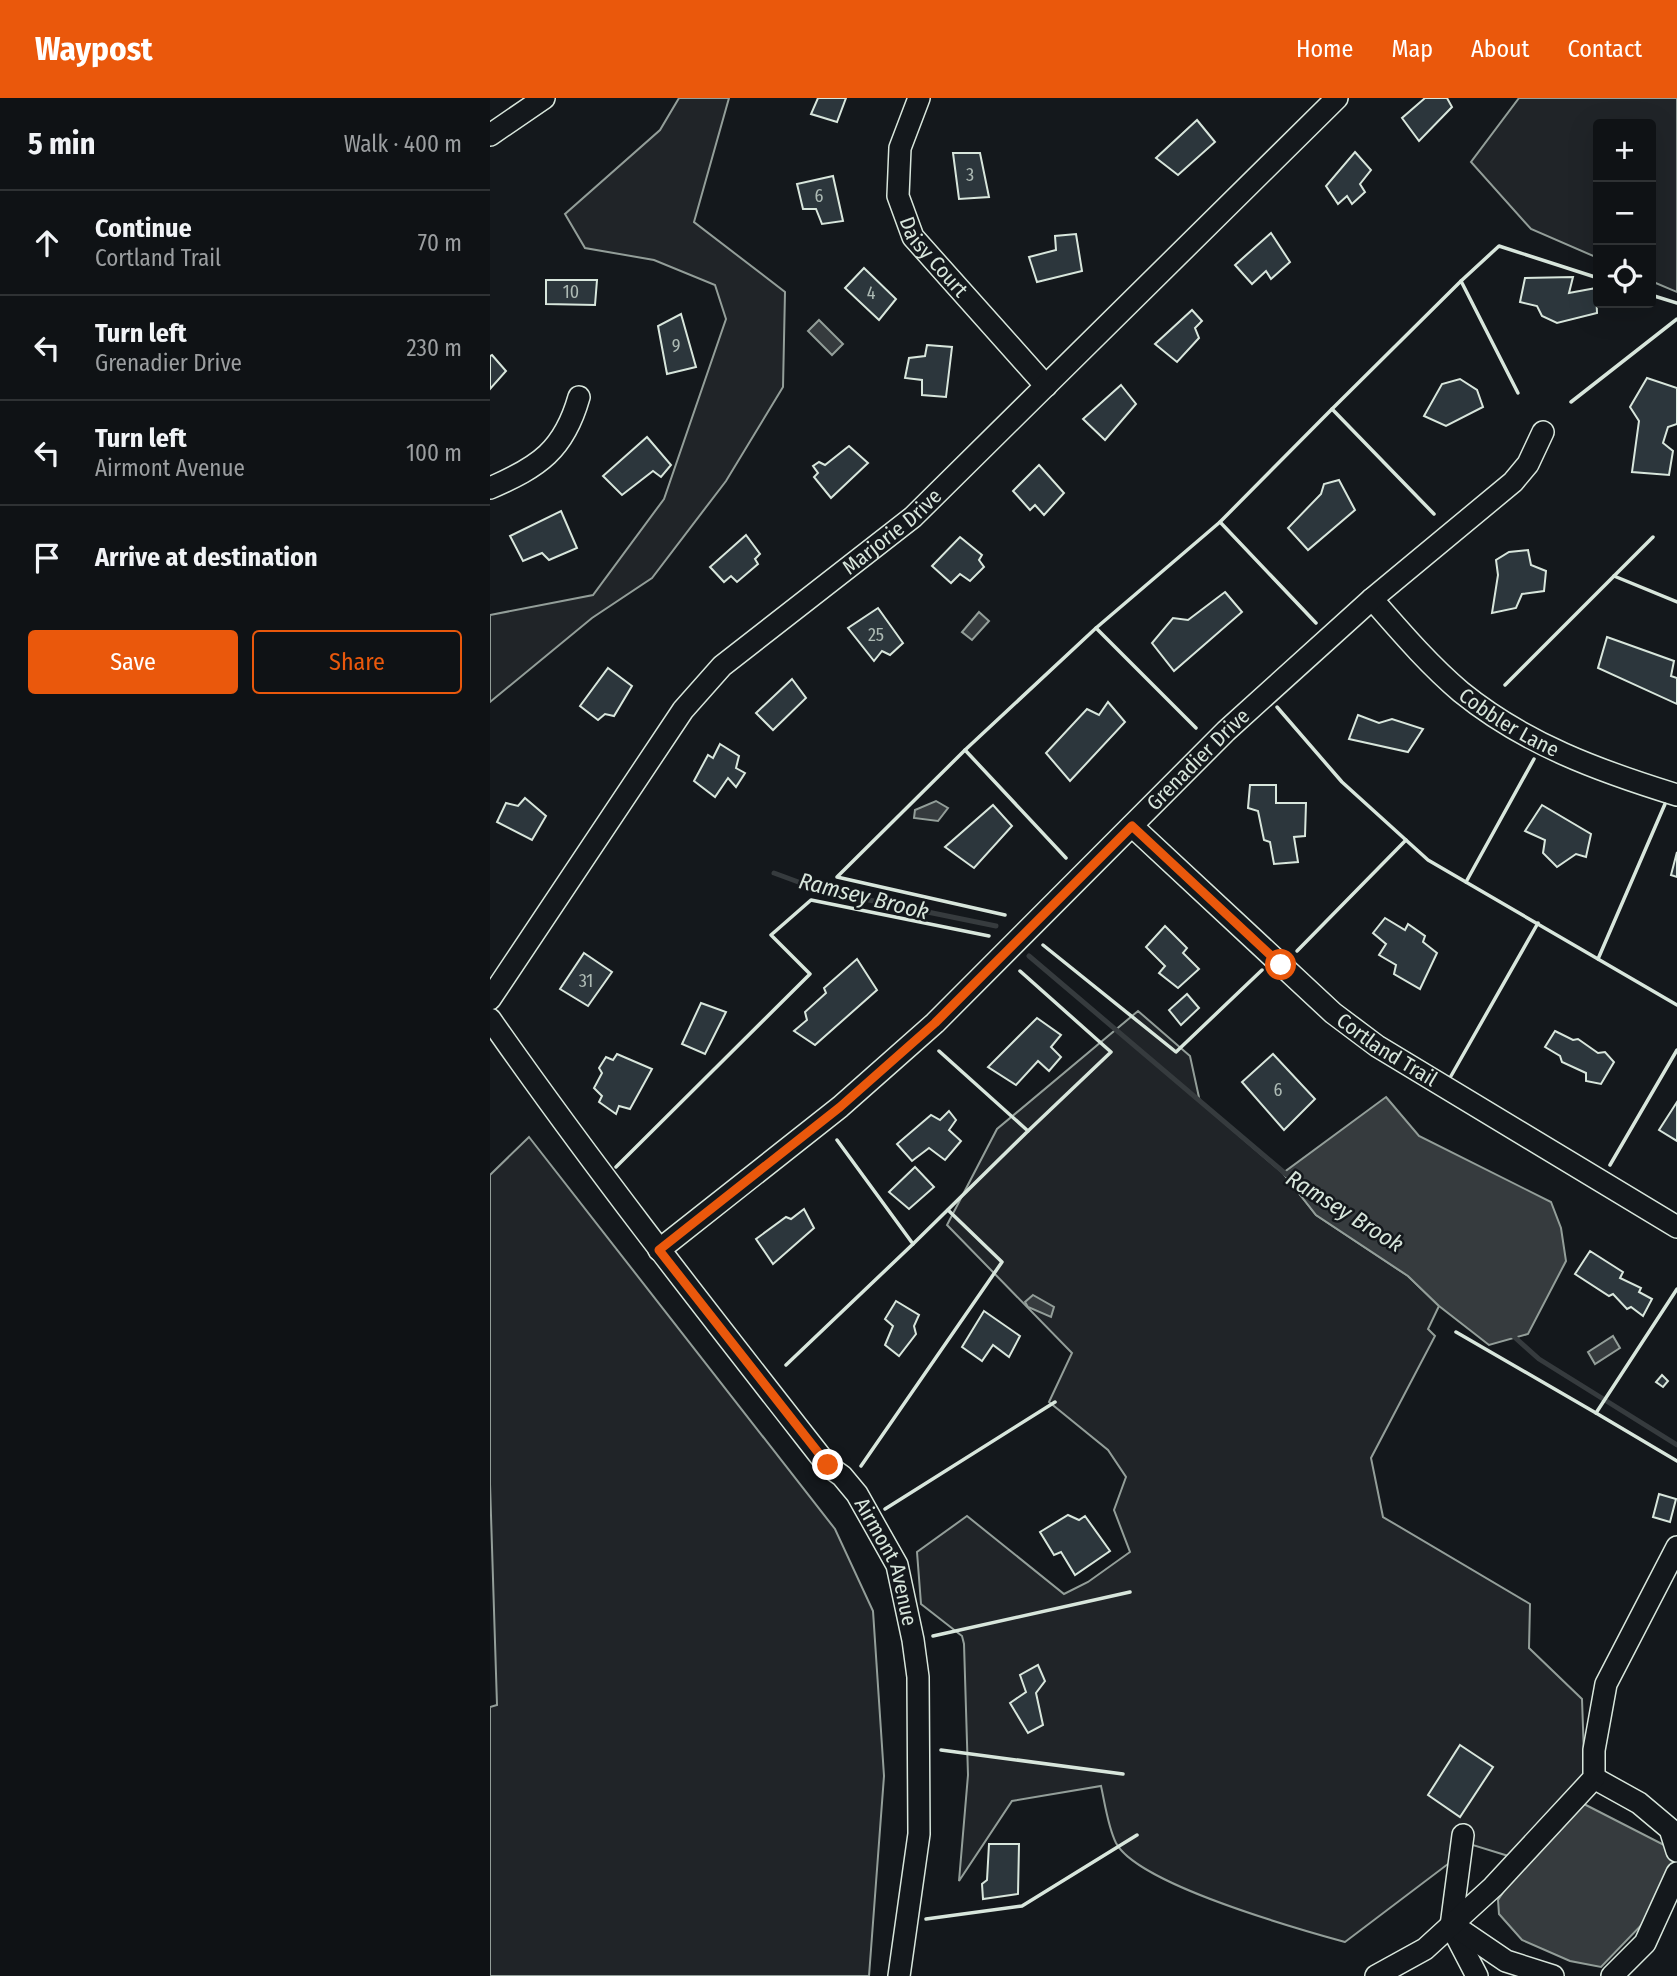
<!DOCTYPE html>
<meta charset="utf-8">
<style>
body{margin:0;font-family:"Fira Sans Condensed",sans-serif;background:#181b1e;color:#f1f3f6}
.controls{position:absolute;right:21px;top:21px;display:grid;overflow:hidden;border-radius:7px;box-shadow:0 7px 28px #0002}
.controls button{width:63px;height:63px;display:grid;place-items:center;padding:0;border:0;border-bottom:2px solid #2f3234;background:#0f1215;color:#f1f3f6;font:35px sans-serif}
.stop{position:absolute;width:21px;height:21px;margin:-16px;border:5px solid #ea580c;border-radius:50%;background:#fff}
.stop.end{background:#ea580c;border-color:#fff;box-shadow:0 2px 7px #0008}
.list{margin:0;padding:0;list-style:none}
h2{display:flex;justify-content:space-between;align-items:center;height:91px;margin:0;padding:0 28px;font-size:30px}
h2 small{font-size:23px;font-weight:400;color:#9b9ea0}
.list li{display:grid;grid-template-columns:46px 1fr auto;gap:21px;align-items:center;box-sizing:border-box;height:105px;padding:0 28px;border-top:2px solid #2f3234}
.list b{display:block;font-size:26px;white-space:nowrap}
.list p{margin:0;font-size:23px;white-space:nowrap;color:#9b9ea0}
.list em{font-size:23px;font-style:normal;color:#9b9ea0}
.actions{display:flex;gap:14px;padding:21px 28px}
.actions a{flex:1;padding:16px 0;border:2px solid #ea580c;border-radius:7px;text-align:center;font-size:24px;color:#ea580c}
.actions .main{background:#ea580c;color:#fff}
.icon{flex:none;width:38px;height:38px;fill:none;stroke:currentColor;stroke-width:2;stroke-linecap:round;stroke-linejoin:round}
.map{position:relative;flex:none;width:1187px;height:1878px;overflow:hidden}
header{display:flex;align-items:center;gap:42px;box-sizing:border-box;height:98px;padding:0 35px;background:#ea580c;color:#fff}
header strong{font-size:33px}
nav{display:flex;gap:38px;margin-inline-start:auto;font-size:24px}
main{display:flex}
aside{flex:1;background:#0f1215}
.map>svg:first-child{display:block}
</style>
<header>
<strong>Waypost</strong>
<nav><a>Home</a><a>Map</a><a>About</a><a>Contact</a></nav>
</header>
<main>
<aside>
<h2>5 min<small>Walk · 400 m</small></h2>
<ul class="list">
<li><svg class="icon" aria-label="ahead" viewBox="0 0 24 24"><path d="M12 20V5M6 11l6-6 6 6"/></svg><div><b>Continue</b><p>Cortland Trail</p></div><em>70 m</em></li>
<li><svg class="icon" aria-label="left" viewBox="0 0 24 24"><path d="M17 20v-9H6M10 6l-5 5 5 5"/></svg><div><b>Turn left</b><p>Grenadier Drive</p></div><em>230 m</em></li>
<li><svg class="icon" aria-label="left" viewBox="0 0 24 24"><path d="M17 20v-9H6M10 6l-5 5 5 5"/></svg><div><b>Turn left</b><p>Airmont Avenue</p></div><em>100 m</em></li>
<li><svg class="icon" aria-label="arrive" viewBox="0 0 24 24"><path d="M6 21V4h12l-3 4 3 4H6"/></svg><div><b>Arrive at destination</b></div></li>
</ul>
<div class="actions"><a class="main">Save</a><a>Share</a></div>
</aside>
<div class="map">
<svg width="1187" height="1878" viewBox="0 0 1187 1878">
<rect width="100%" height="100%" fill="#14181c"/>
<g fill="#202428" stroke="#939e99" stroke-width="2">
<path d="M 189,0 L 239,0 L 204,124 L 295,194 L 293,289 L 236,383 L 162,480 L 102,520 L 0,604 L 0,517 L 103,497 L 174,401 L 236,221 L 225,187 L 164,162 L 95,150 L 75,116 L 170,32 Z"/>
<path d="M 1029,0 L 1187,0 L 1187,194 L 1161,183 L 1161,26 L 1108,26 L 1108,160 L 1041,131 L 981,64 Z"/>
<path d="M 648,913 L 700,958 L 710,1004 L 793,1075 L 826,1117 L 918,1178 L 949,1208 L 938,1231 L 945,1238 L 881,1360 L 893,1419 L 1040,1506 L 1039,1550 L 1092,1601 L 1095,1687 L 1025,1760 L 983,1747 L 855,1844 C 808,1831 648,1786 626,1745 C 618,1729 615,1706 611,1688 L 522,1703 L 469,1783 L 478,1677 L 474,1546 L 472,1538 L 431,1506 L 427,1454 L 477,1418 L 574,1496 L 598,1484 L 640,1454 L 624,1412 L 636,1379 L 618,1352 L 559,1304 L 582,1255 L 457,1127 L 507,1031 Z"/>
<path d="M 39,1039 L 345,1431 L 383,1513 L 394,1678 L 379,1878 L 0,1878 L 0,1609 L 7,1607 L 0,1386 L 0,1077 Z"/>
</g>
<g fill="#363b3e" stroke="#939e99" stroke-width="2">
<path d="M 329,222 L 353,246 L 342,257 L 318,233 Z"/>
<path d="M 489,514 L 499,523 L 482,542 L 472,534 Z"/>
<path d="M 446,703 L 458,710 L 448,723 L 424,720 L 425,712 Z"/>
<path d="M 896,999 L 929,1038 L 1061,1104 L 1071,1130 L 1076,1163 L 1038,1236 L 999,1247 L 949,1208 L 918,1178 L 826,1117 L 793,1075 Z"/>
<path d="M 543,1197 L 564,1209 L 561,1219 L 538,1209 L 535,1204 Z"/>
<path d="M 1123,1238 L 1130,1250 L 1105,1266 L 1098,1254 Z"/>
<path d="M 1092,1705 L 1178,1749 L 1185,1767 L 1163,1815 L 1111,1869 L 1080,1863 L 1032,1842 L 1009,1816 L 1008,1802 L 1045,1746 Z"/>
</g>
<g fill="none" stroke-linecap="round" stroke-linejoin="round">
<g stroke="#363b3e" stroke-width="5">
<path d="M 284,775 L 330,792 L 506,828"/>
<path d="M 539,858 L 797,1077"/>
<path d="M 1021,1236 L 1049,1261 L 1187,1347"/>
</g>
</g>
<g fill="#2c363c" stroke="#d8e6dc" stroke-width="2">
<path d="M 328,0 L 356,0 L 347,24 L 321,16 Z"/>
<path d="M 935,0 L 957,0 L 962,9 L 929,43 L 912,20 Z"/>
<path d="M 707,22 L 725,44 L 688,77 L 666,60 Z"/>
<path d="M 865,54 L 881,72 L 870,86 L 875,94 L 862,106 L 857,98 L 848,106 L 836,88 Z"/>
<path d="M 463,55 L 490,55 L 499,99 L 469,101 Z"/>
<path d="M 343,78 L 353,123 L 332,126 L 326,111 L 313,111 L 307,86 Z"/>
<path d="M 781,135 L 800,164 L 781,181 L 776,173 L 762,186 L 745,167 Z"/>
<path d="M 586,136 L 592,173 L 547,184 L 539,159 L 566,152 L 565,138 Z"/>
<path d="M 374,170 L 406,201 L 389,222 L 355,190 Z"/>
<path d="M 1083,179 L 1079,195 L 1106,190 L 1107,215 L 1067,225 L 1052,218 L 1047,208 L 1030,204 L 1035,180 Z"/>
<path d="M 56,182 L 107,182 L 105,207 L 56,206 Z"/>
<path d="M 702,212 L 712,223 L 705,230 L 709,240 L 687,264 L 665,246 Z"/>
<path d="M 191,216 L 206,269 L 177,276 L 168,228 Z"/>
<path d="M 437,247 L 462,249 L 456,299 L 432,297 L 432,282 L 415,280 L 419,260 L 435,258 Z"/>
<path d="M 2,257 L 16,273 L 0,291 L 0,258 Z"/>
<path d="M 1157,280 L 1187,290 L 1187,326 L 1178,329 L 1173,345 L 1183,353 L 1179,377 L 1142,374 L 1149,323 L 1140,309 Z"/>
<path d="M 970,281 L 987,292 L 993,309 L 956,328 L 934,318 L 952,286 Z"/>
<path d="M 631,287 L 646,306 L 615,342 L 593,321 Z"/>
<path d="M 157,339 L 181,367 L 171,379 L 163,373 L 132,397 L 113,378 Z"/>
<path d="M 359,348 L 378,365 L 341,400 L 324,379 L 328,375 L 323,368 L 329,364 L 335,367 Z"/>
<path d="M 549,367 L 574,395 L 554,417 L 545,407 L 540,412 L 523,393 Z"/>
<path d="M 849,382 L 865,412 L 818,452 L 798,430 L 831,396 L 834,386 Z"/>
<path d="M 71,413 L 87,450 L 59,462 L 52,455 L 33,463 L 20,438 Z"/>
<path d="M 256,437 L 270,456 L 265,461 L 268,466 L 247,484 L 241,478 L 234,484 L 220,469 Z"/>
<path d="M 470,439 L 492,457 L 489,462 L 494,469 L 480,483 L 470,476 L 461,485 L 442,468 Z"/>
<path d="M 1038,452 L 1041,467 L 1056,473 L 1054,493 L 1032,496 L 1026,510 L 1002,515 L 1008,477 L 1006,462 L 1019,454 Z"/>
<path d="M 735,494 L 752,514 L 684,573 L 662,545 L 683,520 L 698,522 Z"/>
<path d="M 388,510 L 413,545 L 400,557 L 392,553 L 384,563 L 358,530 Z"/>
<path d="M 1117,539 L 1184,563 L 1181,578 L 1187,580 L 1187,606 L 1108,570 Z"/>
<path d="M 118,570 L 142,588 L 124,618 L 115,616 L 108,622 L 90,608 Z"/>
<path d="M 302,581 L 316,600 L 283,632 L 266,615 Z"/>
<path d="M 618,604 L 635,624 L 580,683 L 556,655 L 597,611 L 609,617 Z"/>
<path d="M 868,617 L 889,625 L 902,621 L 933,631 L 918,654 L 859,641 Z"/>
<path d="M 230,646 L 249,658 L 246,670 L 255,675 L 246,689 L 238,680 L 225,699 L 204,683 L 218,657 L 223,660 Z"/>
<path d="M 760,687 L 786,687 L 786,705 L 816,705 L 815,738 L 804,739 L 808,764 L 784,766 L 780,744 L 774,742 L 768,713 L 758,710 Z"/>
<path d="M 35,700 L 56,718 L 42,742 L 7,724 L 16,705 L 28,708 Z"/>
<path d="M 503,707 L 522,728 L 484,770 L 455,749 Z"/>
<path d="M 1052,707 L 1101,736 L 1096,759 L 1086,756 L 1067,769 L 1053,755 L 1055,742 L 1035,733 Z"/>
<path d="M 1187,754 L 1187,779 L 1181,777 Z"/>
<path d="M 895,820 L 915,832 L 918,826 L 935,838 L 933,844 L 947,855 L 930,891 L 904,876 L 906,867 L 889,857 L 896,846 L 883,835 Z"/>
<path d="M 675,828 L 697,850 L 693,855 L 709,871 L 688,890 L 669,875 L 675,868 L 656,849 Z"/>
<path d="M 94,855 L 122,874 L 98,908 L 70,891 Z"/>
<path d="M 367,861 L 387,892 L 325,947 L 304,933 L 317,922 L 315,914 L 336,895 L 334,890 Z"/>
<path d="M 697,896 L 709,910 L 691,927 L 679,912 Z"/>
<path d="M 211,905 L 236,914 L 215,956 L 192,946 Z"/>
<path d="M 547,920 L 571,937 L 561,949 L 571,959 L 559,973 L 548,963 L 526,987 L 498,969 Z"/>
<path d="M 1065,933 L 1083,942 L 1088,941 L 1108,955 L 1115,954 L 1124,964 L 1111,986 L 1096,983 L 1096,975 L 1072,964 L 1070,958 L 1055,949 Z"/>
<path d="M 127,956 L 162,971 L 140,1011 L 129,1008 L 126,1016 L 109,1004 L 112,998 L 104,990 L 112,975 L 109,970 L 116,959 L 123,962 Z"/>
<path d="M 783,956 L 825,1001 L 794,1032 L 752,984 Z"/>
<path d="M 1187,1004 L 1187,1043 L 1169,1032 Z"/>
<path d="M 459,1013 L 466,1022 L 459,1032 L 471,1043 L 455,1062 L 439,1050 L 422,1063 L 407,1046 L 441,1017 L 450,1022 Z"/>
<path d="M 425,1069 L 444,1089 L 419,1111 L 399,1094 Z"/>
<path d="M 314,1111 L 324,1130 L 283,1166 L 266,1141 L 296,1119 L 301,1121 Z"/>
<path d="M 1100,1153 L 1133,1174 L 1130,1180 L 1151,1190 L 1149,1194 L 1162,1201 L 1153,1218 L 1141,1209 L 1137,1211 L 1123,1196 L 1119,1198 L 1085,1176 Z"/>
<path d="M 406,1203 L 429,1217 L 424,1228 L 426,1236 L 409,1258 L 395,1247 L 403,1228 L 395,1221 Z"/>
<path d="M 494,1213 L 530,1238 L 519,1259 L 503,1247 L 492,1263 L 472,1249 Z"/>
<path d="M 1172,1277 L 1178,1283 L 1173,1289 L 1166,1284 Z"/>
<path d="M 1169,1396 L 1186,1401 L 1180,1424 L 1163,1419 Z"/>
<path d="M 578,1417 L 589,1422 L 595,1418 L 620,1453 L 585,1477 L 571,1454 L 564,1457 L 550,1434 Z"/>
<path d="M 548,1567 L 555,1583 L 546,1595 L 553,1627 L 538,1635 L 520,1605 L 536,1594 L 530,1577 Z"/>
<path d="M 970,1647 L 1003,1669 L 970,1719 L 938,1697 Z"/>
<path d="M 499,1746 L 529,1746 L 528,1796 L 493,1801 L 492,1786 L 497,1782 Z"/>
</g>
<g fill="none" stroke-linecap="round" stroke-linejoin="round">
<g stroke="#d8e6dc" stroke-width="24">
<g id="minor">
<path id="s1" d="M 429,0 L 410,50 L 408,98 L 423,139 L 556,288"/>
<path d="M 0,37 L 54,0"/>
<path d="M 0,390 C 49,369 74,352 89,299"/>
<path id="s2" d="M 882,501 C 910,533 938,566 971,594 C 1035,646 1109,673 1187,697"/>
<path id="s3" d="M 642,728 L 843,915 L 887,948 L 1187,1129"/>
<path id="s4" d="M 0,901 L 193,612 L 232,568 L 423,419 L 847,0"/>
<path id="s5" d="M 0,921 C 107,1074 223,1221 338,1368 L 352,1378 L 367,1396 L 407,1467 L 423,1542 L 428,1579 L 429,1736 L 409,1878"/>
<path id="s6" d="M 169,1152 L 350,1009 L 445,925 L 736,633 L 882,501 L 1023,384 L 1038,366 L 1053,334"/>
<path d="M 1104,1680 L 1149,1705 L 1180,1731 L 1187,1753"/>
<path d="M 973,1737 L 961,1828 L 987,1878"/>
<path d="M 963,1827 L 1016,1863 L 1063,1878"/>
<path d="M 886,1878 L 935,1851 L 1003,1789 L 1104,1680 L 1104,1652 L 1116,1586 L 1187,1449"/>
<path d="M 1122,1878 L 1155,1845 L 1187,1775"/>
</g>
</g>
<use href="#minor" stroke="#14181c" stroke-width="21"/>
<g stroke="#d8e6dc" stroke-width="3.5">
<path d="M 971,183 L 1009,148 L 1108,180"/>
<path d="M 1161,197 L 1187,205"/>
<path d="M 1081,304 L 1187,221"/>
<path d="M 842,311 L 971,183 L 1028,295"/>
<path d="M 730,424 L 842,311 L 944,416"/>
<path d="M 1124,478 L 1187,504"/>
<path d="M 606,530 L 730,424 L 826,525"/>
<path d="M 1015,587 L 1163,439"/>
<path d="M 787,609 L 852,684 L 938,762 L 1187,907"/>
<path d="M 475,652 L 606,530 L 706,630"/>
<path d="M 976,784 L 1044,661"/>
<path d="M 515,817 L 347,779 L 475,652 L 576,760"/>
<path d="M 553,847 L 686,954 L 772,872"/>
<path d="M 807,853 L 916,742"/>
<path d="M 1108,861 L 1175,706"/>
<path d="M 530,873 L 621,954 L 538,1033"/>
<path d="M 961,978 L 1048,825"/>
<path d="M 1120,1067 L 1187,952"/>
<path d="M 126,1069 L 320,876 L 281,837 L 321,802 L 499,838"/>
<path d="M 423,1146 L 538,1033 L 449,953"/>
<path d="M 966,1234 L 1106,1315 L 1187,1191"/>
<path d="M 296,1267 L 423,1146 L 347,1042"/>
<path d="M 1106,1315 L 1187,1363"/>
<path d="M 371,1368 L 512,1164 L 458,1112"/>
<path d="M 395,1411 L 565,1304"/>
<path d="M 443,1538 L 640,1494"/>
<path d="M 451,1652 L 633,1676"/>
<path d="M 436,1821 L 532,1808 L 647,1737"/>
</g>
</g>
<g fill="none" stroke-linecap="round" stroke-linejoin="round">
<path stroke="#ea580c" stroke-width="9" d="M 338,1367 L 169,1152 L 350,1009 L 445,925 L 642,728 L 791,867"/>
</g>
<g text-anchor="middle" stroke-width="5" stroke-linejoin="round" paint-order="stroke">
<g font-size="18" fill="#adbab4">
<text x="480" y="83">3</text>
<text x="329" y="104">6</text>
<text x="81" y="200">10</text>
<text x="381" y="201">4</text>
<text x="186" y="254">9</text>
<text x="386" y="543">25</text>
<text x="96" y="889">31</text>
<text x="788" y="998">6</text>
</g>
<g font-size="21" fill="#d8e6dc" stroke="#14181c">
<text dy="7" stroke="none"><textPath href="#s1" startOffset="173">Daisy Court</textPath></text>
<text dy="7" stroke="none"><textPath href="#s4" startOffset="623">Marjorie Drive</textPath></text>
<text dy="7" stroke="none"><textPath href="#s2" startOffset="186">Cobbler Lane</textPath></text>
<text dy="7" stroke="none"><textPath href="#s6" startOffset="730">Grenadier Drive</textPath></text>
<text dy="7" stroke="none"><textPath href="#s3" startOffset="340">Cortland Trail</textPath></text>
<text dy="7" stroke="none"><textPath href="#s5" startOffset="676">Airmont Avenue</textPath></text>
</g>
<g font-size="23" font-style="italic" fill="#d8e6dc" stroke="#14181c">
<text transform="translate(374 798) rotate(14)" y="8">Ramsey Brook</text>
<text transform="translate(855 1113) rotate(32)" y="8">Ramsey Brook</text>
</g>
</g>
</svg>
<div class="controls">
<button>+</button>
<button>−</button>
<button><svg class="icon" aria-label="locate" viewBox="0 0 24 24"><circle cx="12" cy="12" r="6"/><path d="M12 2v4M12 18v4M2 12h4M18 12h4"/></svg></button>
</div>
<div class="stop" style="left:791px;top:867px"></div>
<div class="stop end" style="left:338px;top:1367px"></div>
</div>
</main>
